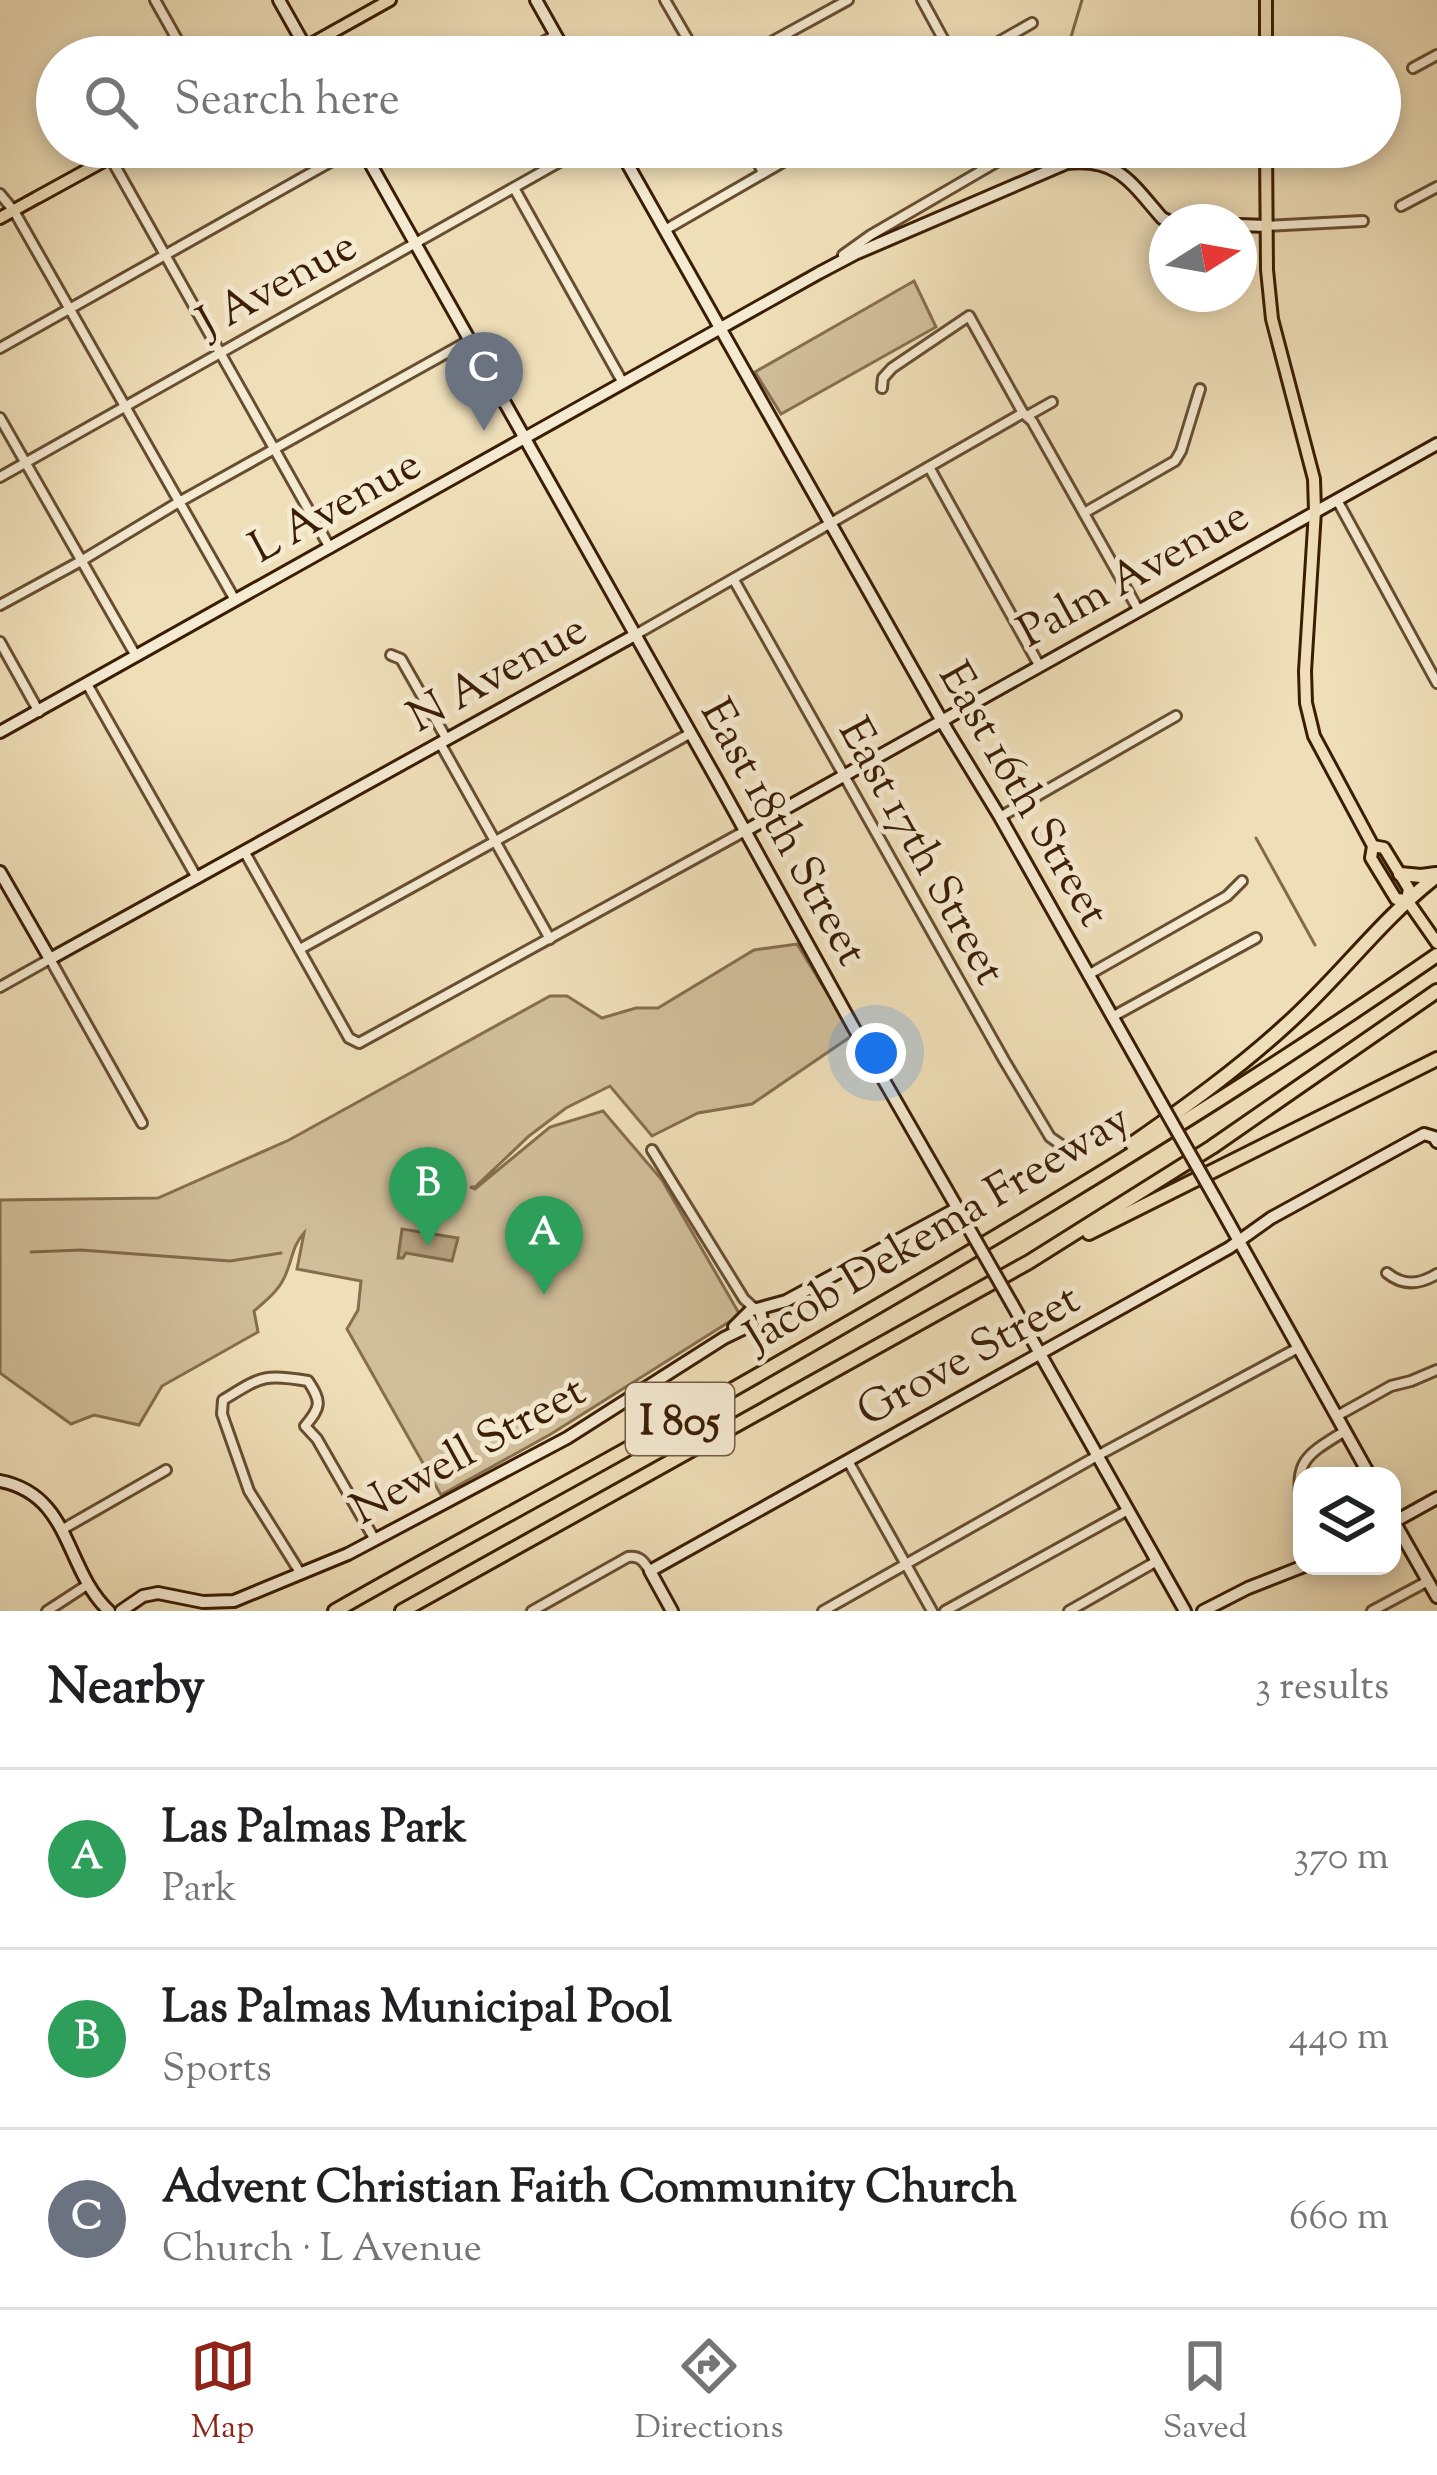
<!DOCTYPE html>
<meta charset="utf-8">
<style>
body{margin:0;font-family:"Sorts Mill Goudy",serif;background:#f2f2f2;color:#202124}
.controls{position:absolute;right:36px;bottom:36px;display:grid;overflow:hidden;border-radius:24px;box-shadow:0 6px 18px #0003}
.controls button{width:108px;height:108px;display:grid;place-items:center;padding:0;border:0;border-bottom:3px solid #e0e0e0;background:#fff;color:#202124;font:60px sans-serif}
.compass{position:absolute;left:1149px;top:204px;width:108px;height:108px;border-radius:50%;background:#fff;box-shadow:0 6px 18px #0003;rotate:79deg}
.you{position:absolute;left:876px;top:1053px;width:42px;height:42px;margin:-30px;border:9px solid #fff;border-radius:50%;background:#1a73e8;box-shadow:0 0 0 18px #1a73e833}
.badge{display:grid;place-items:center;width:78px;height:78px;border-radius:50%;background:#8f2418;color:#fff;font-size:39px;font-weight:700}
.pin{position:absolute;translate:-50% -99px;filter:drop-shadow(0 3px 6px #0008)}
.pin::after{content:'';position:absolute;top:63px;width:42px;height:36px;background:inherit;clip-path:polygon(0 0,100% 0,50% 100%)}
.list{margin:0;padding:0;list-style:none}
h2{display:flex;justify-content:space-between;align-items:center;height:156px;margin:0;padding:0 48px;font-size:51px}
h2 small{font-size:39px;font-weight:400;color:#757577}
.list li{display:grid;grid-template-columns:78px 1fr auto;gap:36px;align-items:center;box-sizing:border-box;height:180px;padding:0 48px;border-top:3px solid #e0e0e0}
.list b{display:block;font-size:45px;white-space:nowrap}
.list p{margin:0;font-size:39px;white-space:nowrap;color:#757577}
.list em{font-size:39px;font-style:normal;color:#757577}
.icon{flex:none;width:66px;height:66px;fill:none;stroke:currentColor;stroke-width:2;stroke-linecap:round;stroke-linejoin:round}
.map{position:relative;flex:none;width:1437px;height:1611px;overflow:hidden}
.search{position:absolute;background:#fff;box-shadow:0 6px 18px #0003;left:36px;right:36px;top:36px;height:132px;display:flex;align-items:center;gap:30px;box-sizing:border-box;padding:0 42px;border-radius:66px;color:#757577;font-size:45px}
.sheet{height:696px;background:#fff}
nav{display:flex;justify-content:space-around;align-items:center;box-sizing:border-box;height:168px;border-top:3px solid #e0e0e0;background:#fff;font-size:33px;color:#757577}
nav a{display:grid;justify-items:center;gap:6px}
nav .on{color:#8f2418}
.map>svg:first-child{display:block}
</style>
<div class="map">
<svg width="1437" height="1611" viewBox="0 0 1437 1611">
<rect width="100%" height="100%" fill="#efdfb9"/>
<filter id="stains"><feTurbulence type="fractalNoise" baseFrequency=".00167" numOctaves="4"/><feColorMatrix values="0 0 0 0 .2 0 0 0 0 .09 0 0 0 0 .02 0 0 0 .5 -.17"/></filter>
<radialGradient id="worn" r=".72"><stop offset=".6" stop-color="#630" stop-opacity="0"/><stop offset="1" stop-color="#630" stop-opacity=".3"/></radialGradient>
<g fill="#d0be9a" stroke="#866e4e" stroke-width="3">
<path d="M 914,281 L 936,327 L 781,414 L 755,372 Z"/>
<path d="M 797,944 L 853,1035 L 752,1104 L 698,1113 L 652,1136 L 610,1086 L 566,1108 L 529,1136 L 475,1187 L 470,1187 L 475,1189 L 550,1127 L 603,1111 L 662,1180 L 740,1315 L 551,1434 L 441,1495 L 347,1329 L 358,1310 L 361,1281 L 297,1269 L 304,1233 C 293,1245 293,1256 287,1271 C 281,1289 268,1299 254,1311 L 258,1332 L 162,1386 L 139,1425 L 94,1415 L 71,1424 L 0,1373 L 0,1200 L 158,1198 L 289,1140 L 550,996 L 567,996 L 602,1018 L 636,1008 L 658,1008 L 754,950 Z"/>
</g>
<path fill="#b29d7b" stroke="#826a4b" stroke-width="3" d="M 402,1229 L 458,1238 L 452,1261 L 406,1253 L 403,1258 L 398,1258 Z"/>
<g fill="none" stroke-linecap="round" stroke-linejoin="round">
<g stroke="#826a4b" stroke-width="3">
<path d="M 1065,57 L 1082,0"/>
<path d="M 1256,838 L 1315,945"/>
<path d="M 31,1252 L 81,1250 L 230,1261 L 281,1253"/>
</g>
<g stroke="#684e30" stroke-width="14">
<g id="street">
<path d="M 155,0 L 187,57"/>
<path d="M 665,0 L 698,57"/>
<path d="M 922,0 L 953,57"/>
<path d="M 516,57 L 556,35"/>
<path d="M 744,57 L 848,0"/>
<path d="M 972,57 L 1032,23"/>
<path d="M 1413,68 L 1437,55"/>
<path d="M 749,147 L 763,172"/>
<path d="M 110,157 L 330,548"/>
<path d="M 514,188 L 623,383"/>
<path d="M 0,194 L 14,211 L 235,600"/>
<path d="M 1401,206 L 1437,187"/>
<path d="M 1267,226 L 1363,221"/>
<path d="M 665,230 L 809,147"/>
<path d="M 843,255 L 871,235 L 1012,153"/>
<path d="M 0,348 L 357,147"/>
<path d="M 882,388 L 883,378 L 892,368 L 969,316 L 1023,413 L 1032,421 L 1139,611"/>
<path d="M 1027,416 L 1052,402"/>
<path d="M 0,418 L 136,656"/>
<path d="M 929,467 L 1039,665"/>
<path d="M 0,477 L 586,147"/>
<path d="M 1337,500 L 1437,683"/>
<path d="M 1084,513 L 1175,461 L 1181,451 L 1200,389"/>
<path d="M 734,580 L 1004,1060 L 1050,1137 L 1063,1146"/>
<path d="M 0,605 L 81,561 L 179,502 L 470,340"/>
<path d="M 635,635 L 1023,413"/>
<path d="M 0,642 L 39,712"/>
<path d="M 391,655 L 401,659 L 446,738"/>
<path d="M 87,684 L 197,878"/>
<path d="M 440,743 L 550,939"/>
<path d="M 1000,817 L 1176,716"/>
<path d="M 244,851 L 349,1038 L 359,1043 L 745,831"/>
<path d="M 300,949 L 691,733"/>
<path d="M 1088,975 L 1227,896 L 1242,881"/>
<path d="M 0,987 L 50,959 L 142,1123"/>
<path d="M 1112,1017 L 1256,938"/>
<path d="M 652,1150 L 744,1299 L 755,1309"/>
<path d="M 1387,1273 C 1403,1286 1419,1285 1437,1274"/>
<path d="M 1337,1416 L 1391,1386 L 1411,1381 L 1437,1370"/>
<path d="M 848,1461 L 932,1611"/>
<path d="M 1302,1505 C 1292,1460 1310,1453 1345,1431"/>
<path d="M 63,1529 L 166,1470"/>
<path d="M 301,1574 L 249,1491 L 222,1414 L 223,1400 C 261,1377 263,1373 308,1381 C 322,1402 321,1407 305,1426 L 317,1439 L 375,1540"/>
<path d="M 47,1611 L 87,1585"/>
<path d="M 532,1611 L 628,1557 C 640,1555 644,1562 650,1571"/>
<path d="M 823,1611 L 1097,1456 L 1298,1348"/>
<path d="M 945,1611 L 1128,1510"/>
<path d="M 1069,1611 L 1157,1561"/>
<path d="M 1372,1611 L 1428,1581"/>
</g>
</g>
<g stroke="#3b1d03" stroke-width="16">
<g id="secondary">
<path d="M 279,0 L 311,57"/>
<path d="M 536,0 L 568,57"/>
<path d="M 361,147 L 717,780 L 855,1030 L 967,1225"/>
<path d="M 618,147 L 947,730 L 1000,817 L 1161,1103"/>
<path d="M 1239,225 L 1267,226"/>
<path d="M 0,732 L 819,273 L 855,254 L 1067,163 C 1118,157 1132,184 1162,218 L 1170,222"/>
<path d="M 745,831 L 1437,444"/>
<path d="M 0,872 L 50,959 L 635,635"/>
<path d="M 1215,1198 L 1370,1476"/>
<path d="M 1012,1304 L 1185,1611"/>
<path d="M 757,1309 L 786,1301 L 956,1209"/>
<path d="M 734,1327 L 752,1309 L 760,1310 L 762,1320"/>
<path d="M 0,1481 C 72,1495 64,1569 109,1611"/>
<path d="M 1392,1518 L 1437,1597"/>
<path d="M 1392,1523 L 1437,1498"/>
<path d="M 121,1611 L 143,1596 L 158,1593 L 203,1602 L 234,1601 L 348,1554 L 567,1438 L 724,1338 L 753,1324"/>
<path d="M 672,1611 L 650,1571 L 1229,1248 L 1271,1218 L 1424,1134 L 1434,1137 L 1437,1142"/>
<path d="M 1203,1611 L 1248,1588 L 1304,1566"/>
</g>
</g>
<g stroke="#3b1d03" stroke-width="16">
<g id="primary">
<path d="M 1266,0 L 1266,57"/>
<path d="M 288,57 L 390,0"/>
<path d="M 1266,147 L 1267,270 L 1272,319 L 1314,479 L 1315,511 L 1305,671 L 1306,703 L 1314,736 L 1373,846 L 1371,858 L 1396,899 L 1407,900"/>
<path d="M 38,197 L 129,147"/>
<path d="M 0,218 L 36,198"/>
<path d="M 1373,846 L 1384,848 L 1409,889 L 1407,900 L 1437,943"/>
</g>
</g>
<g stroke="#3b1d03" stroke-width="18">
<g id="highway">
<path d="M 1400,874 L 1421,876 L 1436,874"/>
<path d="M 1132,1144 C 1185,1107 1238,1069 1286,1025 C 1339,978 1380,920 1437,876"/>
<path d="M 1089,1233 L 1437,1059"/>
<path d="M 335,1611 C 438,1552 542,1497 645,1439 C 915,1287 1183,1131 1437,955"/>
<path d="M 402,1611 L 1029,1262 L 1212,1147 L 1437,991"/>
</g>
</g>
<use href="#street" stroke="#f5ead2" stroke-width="8"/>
<use href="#secondary" stroke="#f5ead2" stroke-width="10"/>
<use href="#primary" stroke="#efdfb9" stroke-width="10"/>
<use href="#highway" stroke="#efdfb9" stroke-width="12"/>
<g stroke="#3b1d03" stroke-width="16" stroke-linecap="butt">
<g id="secondary-bridge">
<path d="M 1161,1103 L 1215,1198"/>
<path d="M 967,1225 L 1012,1304"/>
</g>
</g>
<use href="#secondary-bridge" stroke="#f5ead2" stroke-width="10"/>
</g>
<g text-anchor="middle" stroke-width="10" stroke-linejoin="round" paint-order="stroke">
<rect fill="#f5ead2" stroke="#735a41" stroke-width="3" x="626" y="1383" width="108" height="72" rx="9"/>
<g font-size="42" font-weight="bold" fill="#3b1d03">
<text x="680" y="1434">I 805</text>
</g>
<g font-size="45" fill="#3b1d03" stroke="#f5ead2">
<text transform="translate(276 282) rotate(-29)" y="16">J Avenue</text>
<text transform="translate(334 504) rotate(-29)" y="16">L Avenue</text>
<text transform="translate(1132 572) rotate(-29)" y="16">Palm Avenue</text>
<text transform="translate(496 671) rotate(-29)" y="16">N Avenue</text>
<text transform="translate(1026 793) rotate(60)" y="16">East 16th Street</text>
<text transform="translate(786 831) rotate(61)" y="16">East 18th Street</text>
<text transform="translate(924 850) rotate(61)" y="16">East 17th Street</text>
<text transform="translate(936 1226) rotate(-31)" y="16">Jacob Dekema Freeway</text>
<text transform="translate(967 1353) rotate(-29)" y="16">Grove Street</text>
<text transform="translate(467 1448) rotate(-29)" y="16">Newell Street</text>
</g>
</g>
<rect width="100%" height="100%" filter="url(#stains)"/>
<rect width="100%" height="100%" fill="url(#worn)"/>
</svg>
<div class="controls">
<button><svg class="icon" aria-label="layers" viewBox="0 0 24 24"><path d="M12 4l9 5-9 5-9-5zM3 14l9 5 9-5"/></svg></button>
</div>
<svg class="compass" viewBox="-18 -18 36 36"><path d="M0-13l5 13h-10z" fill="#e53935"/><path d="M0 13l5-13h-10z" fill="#757577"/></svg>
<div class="you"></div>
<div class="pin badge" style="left:544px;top:1295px;background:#2e9e5b">A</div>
<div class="pin badge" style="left:428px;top:1246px;background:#2e9e5b">B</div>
<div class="pin badge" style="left:484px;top:431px;background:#6b7280">C</div>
<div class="search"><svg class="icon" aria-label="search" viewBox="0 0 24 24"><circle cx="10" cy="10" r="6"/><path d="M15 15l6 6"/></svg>Search here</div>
</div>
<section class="sheet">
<h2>Nearby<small>3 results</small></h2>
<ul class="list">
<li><span class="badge" style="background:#2e9e5b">A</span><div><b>Las Palmas Park</b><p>Park</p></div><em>370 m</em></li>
<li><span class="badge" style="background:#2e9e5b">B</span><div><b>Las Palmas Municipal Pool</b><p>Sports</p></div><em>440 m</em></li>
<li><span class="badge" style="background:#6b7280">C</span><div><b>Advent Christian Faith Community Church</b><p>Church · L Avenue</p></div><em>660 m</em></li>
</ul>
</section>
<nav>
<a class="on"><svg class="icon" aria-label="map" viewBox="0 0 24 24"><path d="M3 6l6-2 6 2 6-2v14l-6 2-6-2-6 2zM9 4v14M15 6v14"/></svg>Map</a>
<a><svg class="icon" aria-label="directions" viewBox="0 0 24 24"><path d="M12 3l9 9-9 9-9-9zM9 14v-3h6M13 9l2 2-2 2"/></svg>Directions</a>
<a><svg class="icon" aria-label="saved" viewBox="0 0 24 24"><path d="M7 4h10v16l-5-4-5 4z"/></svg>Saved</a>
</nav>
